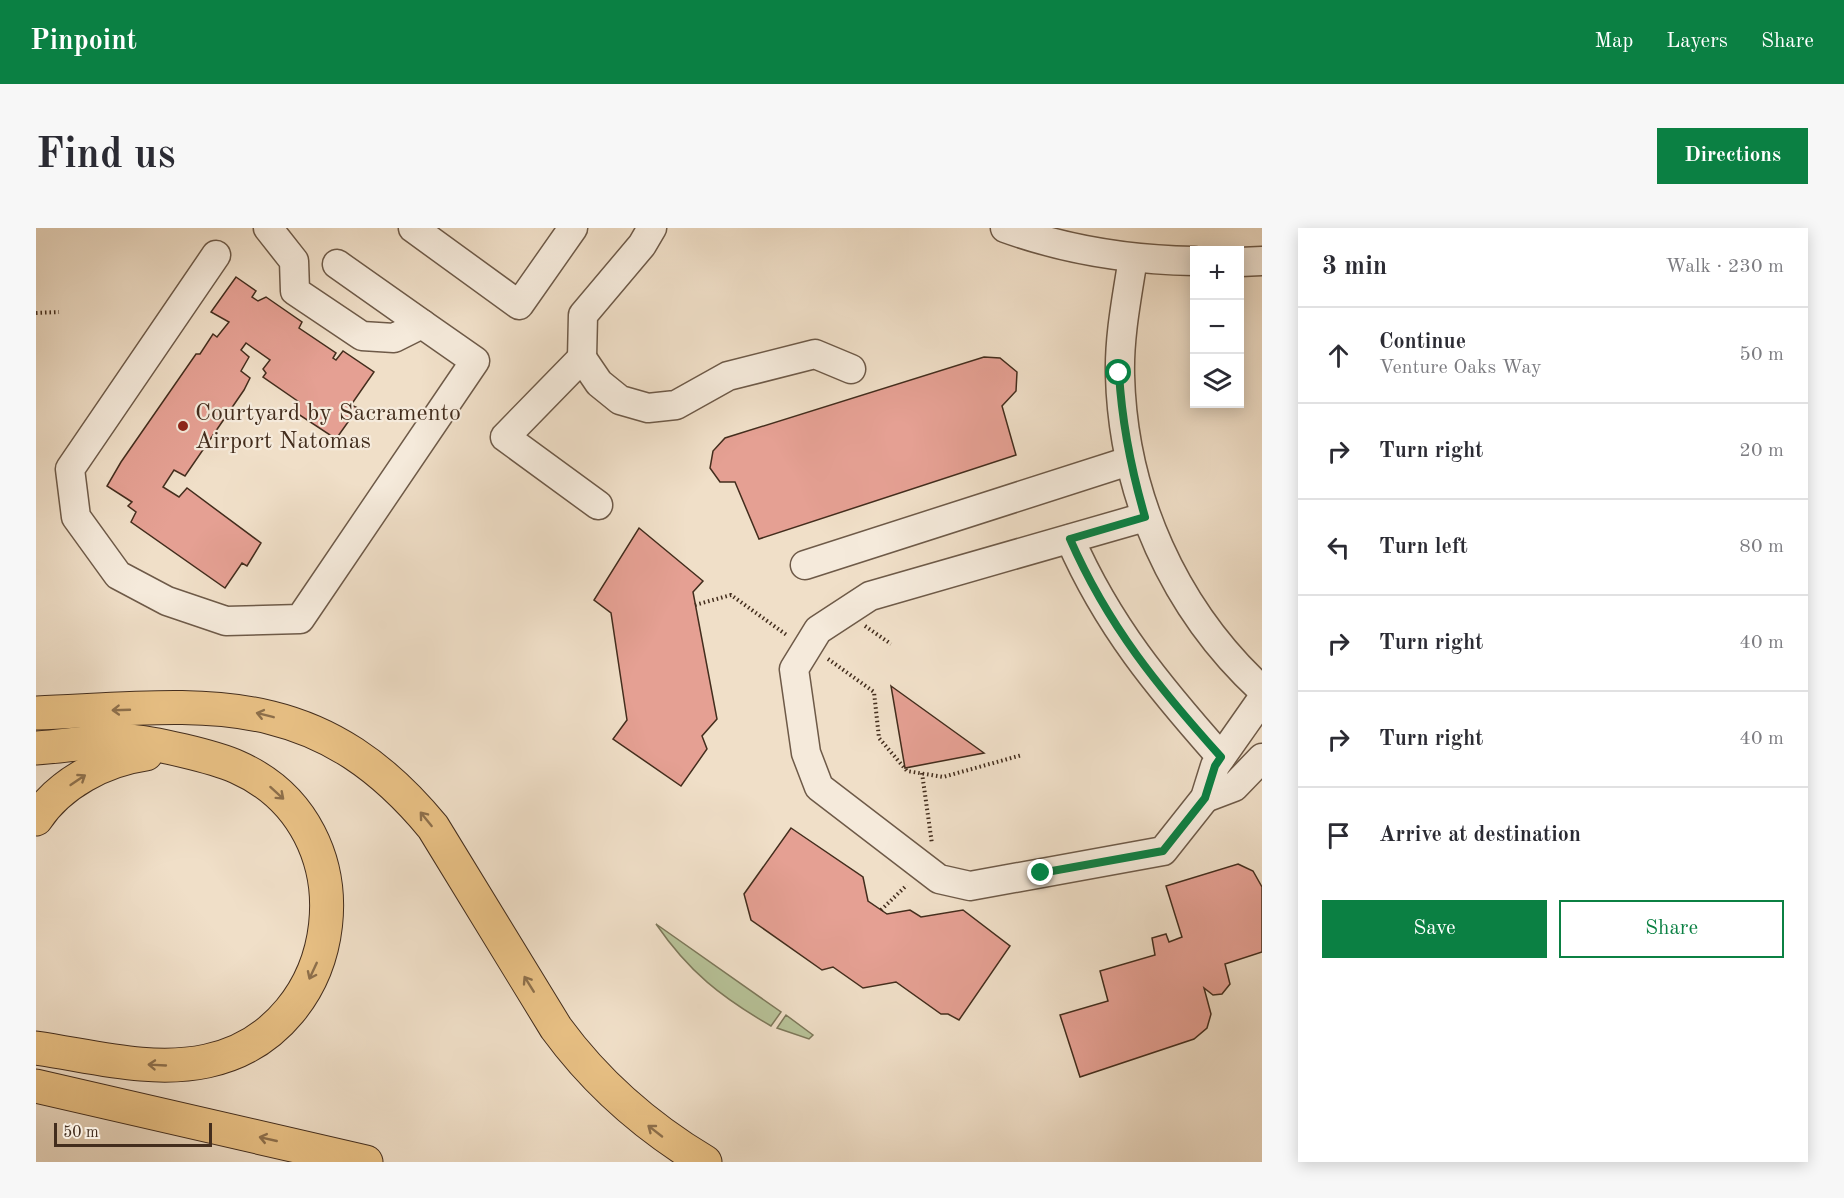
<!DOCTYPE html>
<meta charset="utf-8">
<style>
body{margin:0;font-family:"Old Standard TT",serif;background:#f7f7f7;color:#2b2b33}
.controls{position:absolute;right:18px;top:18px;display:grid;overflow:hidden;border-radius:0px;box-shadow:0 3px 15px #0003}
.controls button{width:54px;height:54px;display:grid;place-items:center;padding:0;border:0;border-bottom:2px solid #e1e1e2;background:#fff;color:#2b2b33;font:30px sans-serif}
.scale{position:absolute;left:18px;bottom:15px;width:158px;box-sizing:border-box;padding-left:6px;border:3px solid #432d1d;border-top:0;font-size:16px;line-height:21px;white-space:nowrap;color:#432d1d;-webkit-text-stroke:4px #f5eadb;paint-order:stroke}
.stop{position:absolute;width:18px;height:18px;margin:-14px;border:4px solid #0b8043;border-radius:50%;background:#fff}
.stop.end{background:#0b8043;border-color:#fff;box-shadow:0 2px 6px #0008}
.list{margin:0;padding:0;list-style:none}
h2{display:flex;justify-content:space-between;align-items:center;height:78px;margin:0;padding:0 24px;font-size:26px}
h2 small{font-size:20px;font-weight:400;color:#7c7c81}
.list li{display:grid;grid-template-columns:39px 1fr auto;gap:18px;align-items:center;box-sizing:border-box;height:96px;padding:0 24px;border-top:2px solid #e1e1e2}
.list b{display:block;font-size:22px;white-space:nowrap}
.list p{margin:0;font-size:20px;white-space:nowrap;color:#7c7c81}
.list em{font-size:20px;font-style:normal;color:#7c7c81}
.actions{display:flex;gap:12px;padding:18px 24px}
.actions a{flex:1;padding:14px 0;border:2px solid #0b8043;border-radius:0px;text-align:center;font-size:21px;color:#0b8043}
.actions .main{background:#0b8043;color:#fff}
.icon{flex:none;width:33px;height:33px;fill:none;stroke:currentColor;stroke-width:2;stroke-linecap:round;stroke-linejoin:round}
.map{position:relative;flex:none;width:1226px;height:934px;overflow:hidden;border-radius:0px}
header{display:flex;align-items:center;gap:36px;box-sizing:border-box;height:84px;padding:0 30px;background:#0b8043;color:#fff}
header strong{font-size:28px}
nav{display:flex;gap:33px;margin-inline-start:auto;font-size:21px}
.intro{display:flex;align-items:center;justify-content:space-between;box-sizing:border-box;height:144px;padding:0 36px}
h1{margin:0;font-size:42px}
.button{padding:15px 27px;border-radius:0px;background:#0b8043;color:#fff;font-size:21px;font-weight:700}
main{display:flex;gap:36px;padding:0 36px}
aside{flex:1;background:#fff;border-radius:0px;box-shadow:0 3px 15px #0003}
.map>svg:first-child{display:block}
</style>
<header>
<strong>Pinpoint</strong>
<nav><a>Map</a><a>Layers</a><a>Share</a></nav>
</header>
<div class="intro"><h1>Find us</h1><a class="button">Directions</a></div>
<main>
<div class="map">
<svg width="1226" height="934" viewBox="0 0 1226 934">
<rect width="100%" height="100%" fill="#f0dfc8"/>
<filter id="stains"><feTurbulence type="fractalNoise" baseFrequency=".00333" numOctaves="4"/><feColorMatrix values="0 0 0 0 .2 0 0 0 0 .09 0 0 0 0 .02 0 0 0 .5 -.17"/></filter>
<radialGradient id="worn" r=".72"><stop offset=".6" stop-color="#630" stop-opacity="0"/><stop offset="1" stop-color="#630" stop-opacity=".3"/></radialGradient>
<g fill="#b7c298" stroke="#7d785a" stroke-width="1.5">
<path d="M 620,696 L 745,784 L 735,798 C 685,769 653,744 620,696 Z"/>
<path d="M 750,787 L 777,807 L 773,811 L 741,800 Z"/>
</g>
<g fill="#e5a093" stroke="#432d1d" stroke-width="1.5">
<path d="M 200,49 L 220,63 L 216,69 L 222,73 L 230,69 L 266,94 L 263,100 L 300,125 L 297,130 L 300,132 L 307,123 L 338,144 L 315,177 L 322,180 L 300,211 L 259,184 L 263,174 L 227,149 L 230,145 L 227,141 L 234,132 L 210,115 L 205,122 L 213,129 L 205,143 L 214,150 L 208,162 L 149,248 L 138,242 L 127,259 L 143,269 L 151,260 L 225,315 L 211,338 L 206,335 L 189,360 L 95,294 L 100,284 L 92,278 L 96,274 L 71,258 L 85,234 L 160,126 L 164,126 L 177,106 L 181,109 L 193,94 L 175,84 Z"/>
<path d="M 948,129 L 964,130 L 981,144 L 980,163 L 966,178 L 980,227 L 723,311 L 699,254 L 684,254 L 674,240 L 677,223 L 689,210 Z"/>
<path d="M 603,300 L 667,353 L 657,364 L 681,491 L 666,508 L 671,521 L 645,558 L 577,511 L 591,492 L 575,385 L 558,372 Z"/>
<path d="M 855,458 L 948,525 L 869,540 Z"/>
<path d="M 755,600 L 827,649 L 832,673 L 851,686 L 874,682 L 885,689 L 927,682 L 974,718 L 923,792 L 912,786 L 905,786 L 860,754 L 827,760 L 797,739 L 786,742 L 715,692 L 708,666 Z"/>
<path d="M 1202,636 L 1217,643 L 1226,659 L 1226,724 L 1189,736 L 1194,756 L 1186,766 L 1177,767 L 1168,760 L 1175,786 L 1171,800 L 1158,811 L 1044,849 L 1024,787 L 1072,773 L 1064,743 L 1119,727 L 1116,710 L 1130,706 L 1133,714 L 1146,709 L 1130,658 Z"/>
</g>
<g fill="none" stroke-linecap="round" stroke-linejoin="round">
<g stroke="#6e5a48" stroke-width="31">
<g id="minor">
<path d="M 377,0 L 483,77 L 537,0"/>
<path d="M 969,0 C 1030,22 1094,32 1158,33"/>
<path d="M 180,27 L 34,241 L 40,289 L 82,347 L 131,373 L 190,393 L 264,391 L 439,133 L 386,96 L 358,110 L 326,108 L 259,63 L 258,33 L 232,0"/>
<path d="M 1097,30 C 1091,69 1083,108 1084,147 C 1087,267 1138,381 1226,462"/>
<path d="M 1204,34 L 1226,33"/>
<path d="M 301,36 L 386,96"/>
<path d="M 546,130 L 547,87 L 606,17 L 616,0"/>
<path d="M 562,277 L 469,209 L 546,130 L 563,155 L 584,172 L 612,180 L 640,177 L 692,148 L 779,126 L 815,141"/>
<path d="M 1109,289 L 834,368 L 782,402 L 758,441 L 770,525 L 783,559 L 903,651 L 934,658 L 1127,623 L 1169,570 L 1179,538 L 1226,471"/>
<path d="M 1034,311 C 1072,398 1123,459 1185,529"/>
<path d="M 769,337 L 1093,233"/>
<path d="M 1169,570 L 1198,559 L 1226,530"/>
</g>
</g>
<g stroke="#432d1d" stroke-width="35">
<g id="highway">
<path d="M 0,485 C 166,478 279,456 397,599 L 520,800 C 561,856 609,898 669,934"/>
<path d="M 0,520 C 30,518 61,512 91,513 C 116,514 179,529 201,539 C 337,599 311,803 171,833 C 115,845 56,828 0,820"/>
<path d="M 0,591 C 24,555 68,532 110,526"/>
<path d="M 0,858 L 330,934"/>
</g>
</g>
<g stroke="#432d1d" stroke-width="4" stroke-dasharray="1.5 3" stroke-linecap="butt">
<path d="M 0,85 L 23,84"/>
<path d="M 659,377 L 695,367 L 752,408"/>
<path d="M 829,398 L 855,416"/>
<path d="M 792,431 L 838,464 L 843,510 L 871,543 L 907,549 L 986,527"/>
<path d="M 886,545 L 896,616"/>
<path d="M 845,682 L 871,657"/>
</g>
<use href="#minor" stroke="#f5eadb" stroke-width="28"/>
<use href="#highway" stroke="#e8c084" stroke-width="33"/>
</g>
<defs><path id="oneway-shaft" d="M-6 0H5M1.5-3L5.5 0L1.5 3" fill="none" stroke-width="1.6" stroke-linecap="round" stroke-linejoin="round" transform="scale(1.5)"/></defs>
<g stroke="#8d6f4b">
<use href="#oneway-shaft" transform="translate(85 482) rotate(178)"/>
<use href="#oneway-shaft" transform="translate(229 487) rotate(-166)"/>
<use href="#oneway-shaft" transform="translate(42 552) rotate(-34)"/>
<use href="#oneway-shaft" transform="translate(241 565) rotate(42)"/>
<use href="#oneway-shaft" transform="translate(390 591) rotate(-129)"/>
<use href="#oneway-shaft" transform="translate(277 743) rotate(115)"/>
<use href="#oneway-shaft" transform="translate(493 756) rotate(-122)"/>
<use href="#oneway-shaft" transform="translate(121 837) rotate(-177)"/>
<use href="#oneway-shaft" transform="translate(619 903) rotate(-142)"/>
<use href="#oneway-shaft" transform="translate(232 911) rotate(-167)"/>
</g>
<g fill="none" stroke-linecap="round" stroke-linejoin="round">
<path stroke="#0b8043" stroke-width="8" d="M 1005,645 L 1127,623 L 1169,570 L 1179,538 L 1185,529 C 1123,460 1072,398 1034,311 L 1109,289 C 1095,241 1086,196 1083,145"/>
</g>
<circle fill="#8f2418" stroke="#f5eadb" stroke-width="2" cx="147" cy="198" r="6"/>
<g text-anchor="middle" stroke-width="4.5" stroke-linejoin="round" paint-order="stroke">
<g font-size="24" fill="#432d1d" stroke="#f5eadb" text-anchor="start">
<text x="159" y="192">Courtyard by Sacramento<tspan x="159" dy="28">Airport Natomas</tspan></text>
</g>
</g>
<rect width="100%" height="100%" filter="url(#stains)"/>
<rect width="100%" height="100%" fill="url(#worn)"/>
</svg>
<div class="controls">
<button>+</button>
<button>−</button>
<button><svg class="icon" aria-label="layers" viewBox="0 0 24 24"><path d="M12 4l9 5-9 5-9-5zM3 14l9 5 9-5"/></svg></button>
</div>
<div class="scale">50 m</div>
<div class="stop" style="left:1083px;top:145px"></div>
<div class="stop end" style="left:1005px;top:645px"></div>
</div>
<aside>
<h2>3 min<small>Walk · 230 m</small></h2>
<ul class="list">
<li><svg class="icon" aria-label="ahead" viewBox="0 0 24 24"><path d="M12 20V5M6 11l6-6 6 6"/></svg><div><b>Continue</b><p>Venture Oaks Way</p></div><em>50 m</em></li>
<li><svg class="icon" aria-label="right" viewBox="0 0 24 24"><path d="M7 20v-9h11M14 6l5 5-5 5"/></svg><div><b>Turn right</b></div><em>20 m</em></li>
<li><svg class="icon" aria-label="left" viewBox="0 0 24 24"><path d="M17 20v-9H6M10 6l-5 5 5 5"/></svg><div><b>Turn left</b></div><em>80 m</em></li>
<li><svg class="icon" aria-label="right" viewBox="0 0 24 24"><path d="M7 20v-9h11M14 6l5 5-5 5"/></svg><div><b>Turn right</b></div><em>40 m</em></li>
<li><svg class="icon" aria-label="right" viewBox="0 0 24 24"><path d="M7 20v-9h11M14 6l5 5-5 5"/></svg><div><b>Turn right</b></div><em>40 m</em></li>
<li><svg class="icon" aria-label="arrive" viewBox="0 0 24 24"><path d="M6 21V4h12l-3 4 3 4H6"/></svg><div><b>Arrive at destination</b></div></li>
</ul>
<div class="actions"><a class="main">Save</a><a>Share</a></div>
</aside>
</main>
